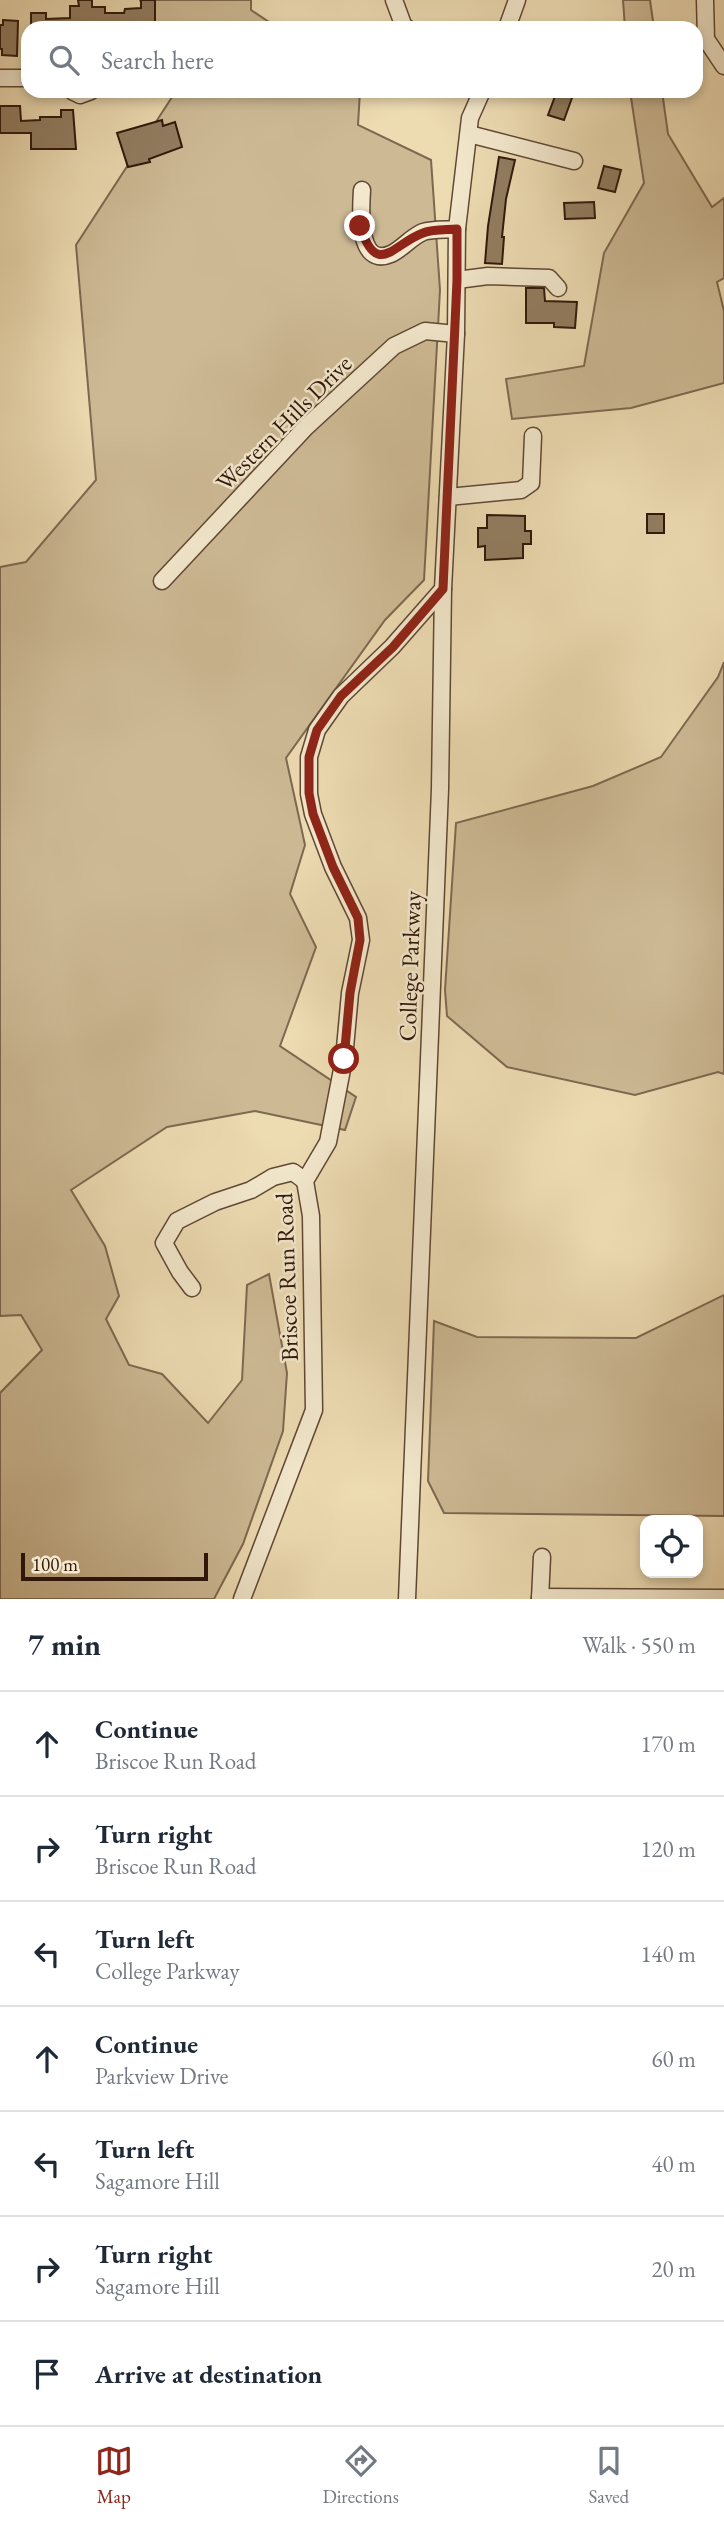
<!DOCTYPE html>
<meta charset="utf-8">
<style>
body{margin:0;font-family:"EB Garamond",serif;background:#f6f6f7;color:#1f2937}
.controls{position:absolute;right:21px;bottom:21px;display:grid;overflow:hidden;border-radius:14px;box-shadow:0 4px 10px #0003}
.controls button{width:63px;height:63px;display:grid;place-items:center;padding:0;border:0;border-bottom:2px solid #e0e1e3;background:#fff;color:#1f2937;font:35px sans-serif}
.scale{position:absolute;left:21px;bottom:18px;width:187px;box-sizing:border-box;padding-left:7px;border:4px solid #30170a;border-top:0;font-size:19px;line-height:24px;white-space:nowrap;color:#30170a;-webkit-text-stroke:5px #f3e8cd;paint-order:stroke}
.stop{position:absolute;width:21px;height:21px;margin:-16px;border:5px solid #8f2418;border-radius:50%;background:#fff}
.stop.end{background:#8f2418;border-color:#fff;box-shadow:0 2px 7px #0008}
.list{margin:0;padding:0;list-style:none}
h2{display:flex;justify-content:space-between;align-items:center;height:91px;margin:0;padding:0 28px;font-size:30px}
h2 small{font-size:23px;font-weight:400;color:#747a83}
.list li{display:grid;grid-template-columns:46px 1fr auto;gap:21px;align-items:center;box-sizing:border-box;height:105px;padding:0 28px;border-top:2px solid #e0e1e3}
.list b{display:block;font-size:26px;white-space:nowrap}
.list p{margin:0;font-size:23px;white-space:nowrap;color:#747a83}
.list em{font-size:23px;font-style:normal;color:#747a83}
.icon{flex:none;width:38px;height:38px;fill:none;stroke:currentColor;stroke-width:2;stroke-linecap:round;stroke-linejoin:round}
.map{position:relative;flex:none;width:724px;height:1599px;overflow:hidden}
.search{position:absolute;background:#fff;box-shadow:0 4px 10px #0003;left:21px;right:21px;top:21px;height:77px;display:flex;align-items:center;gap:18px;box-sizing:border-box;padding:0 24px;border-radius:21px;color:#747a83;font-size:26px}
.sheet{height:826px;background:#fff}
nav{display:flex;justify-content:space-around;align-items:center;box-sizing:border-box;height:98px;border-top:2px solid #e0e1e3;background:#fff;font-size:19px;color:#747a83}
nav a{display:grid;justify-items:center;gap:4px}
nav .on{color:#8f2418}
.map>svg:first-child{display:block}
</style>
<div class="map">
<svg width="724" height="1599" viewBox="0 0 724 1599">
<rect width="100%" height="100%" fill="#eddbb2"/>
<filter id="stains"><feTurbulence type="fractalNoise" baseFrequency=".00286" numOctaves="4"/><feColorMatrix values="0 0 0 0 .2 0 0 0 0 .09 0 0 0 0 .02 0 0 0 .5 -.17"/></filter>
<radialGradient id="worn" r=".72"><stop offset=".6" stop-color="#630" stop-opacity="0"/><stop offset="1" stop-color="#630" stop-opacity=".3"/></radialGradient>
<g fill="#cdba95" stroke="#7e6850" stroke-width="2">
<path d="M 140,0 L 251,0 L 251,10 L 278,28 L 152,28 Z"/>
<path d="M 623,0 L 650,0 L 654,28 L 625,28 Z"/>
<path d="M 176,91 L 360,91 L 358,125 L 431,160 L 440,290 L 424,580 L 385,620 L 286,758 L 305,845 L 290,894 L 316,947 L 280,1046 L 356,1097 L 345,1130 L 255,1111 L 167,1127 L 71,1190 L 105,1246 L 119,1296 L 106,1319 L 129,1365 L 162,1374 L 208,1423 L 242,1380 L 247,1285 L 269,1274 L 287,1373 L 283,1431 L 243,1544 L 214,1599 L 0,1599 L 0,1393 L 42,1350 L 21,1315 L 0,1316 L 0,567 L 26,562 L 96,480 L 76,245 Z"/>
<path d="M 630,91 L 662,91 L 668,134 L 712,207 L 724,198 L 724,278 L 717,282 L 724,311 L 724,383 L 631,408 L 512,419 L 506,379 L 584,366 L 604,253 L 644,183 Z"/>
<path d="M 724,662 L 724,1074 L 718,1072 L 635,1095 L 507,1067 L 447,1016 L 445,990 L 456,823 L 593,786 L 661,757 L 718,677 Z"/>
<path d="M 724,1295 L 724,1516 L 444,1513 L 428,1481 L 434,1321 L 477,1337 L 636,1338 Z"/>
</g>
<g fill="#927d61" stroke="#30170a" stroke-width="2">
<path d="M 78,0 L 92,0 L 92,7 L 105,7 L 105,13 L 124,13 L 125,9 L 141,8 L 141,0 L 155,0 L 155,28 L 31,28 L 31,13 L 46,13 L 46,19 L 70,18 L 70,6 L 79,6 Z"/>
<path d="M 3,20 L 18,21 L 17,56 L 2,55 L 2,49 L 0,49 L 0,25 L 3,25 Z"/>
<path d="M 557,91 L 573,95 L 564,120 L 548,115 Z"/>
<path d="M 0,106 L 20,106 L 21,121 L 40,120 L 40,117 L 61,117 L 61,110 L 73,110 L 76,149 L 31,149 L 31,133 L 0,133 Z"/>
<path d="M 162,120 L 163,126 L 175,122 L 182,147 L 149,159 L 150,162 L 128,167 L 117,133 Z"/>
<path d="M 499,157 L 515,160 L 506,199 L 502,237 L 504,237 L 502,264 L 485,263 L 488,226 Z"/>
<path d="M 604,166 L 621,170 L 615,192 L 598,188 Z"/>
<path d="M 594,202 L 595,218 L 565,219 L 564,203 Z"/>
<path d="M 526,288 L 544,288 L 545,301 L 577,302 L 575,328 L 554,327 L 554,323 L 526,323 Z"/>
<rect x="647" y="514" width="17" height="19"/>
<path d="M 487,515 L 525,516 L 525,531 L 531,531 L 531,544 L 523,544 L 523,558 L 485,560 L 485,546 L 478,547 L 478,528 L 487,528 Z"/>
</g>
<g fill="none" stroke-linecap="round" stroke-linejoin="round">
<g stroke="#5f4834" stroke-width="19">
<g id="minor">
<path d="M 394,0 L 404,27 L 407,28"/>
<path d="M 705,0 L 706,39 L 724,66"/>
<path d="M 507,28 L 517,0"/>
<path d="M 0,78 L 28,78"/>
<path d="M 72,91 L 80,95 L 91,91"/>
<path d="M 469,134 L 574,161"/>
<path d="M 362,190 C 361,206 356,269 391,254 C 402,249 411,237 423,232 C 433,229 446,230 457,229"/>
<path d="M 457,280 L 488,276 L 549,278 L 558,288"/>
<path d="M 448,497 L 521,490 L 531,483 L 533,436"/>
<path d="M 162,581 L 306,427 L 394,346 L 425,331 L 456,334"/>
<path d="M 192,1288 L 180,1272 L 164,1243 L 177,1221 L 215,1202 L 251,1190 L 273,1177 L 293,1172 L 305,1181"/>
<path d="M 540,1597 L 724,1598"/>
<path d="M 242,1599 L 314,1410 L 311,1216 L 305,1181 L 328,1142 L 344,1059 L 350,993 L 361,940 L 358,918 L 333,867 L 313,814 L 309,794 L 309,757 L 317,730 L 341,696 L 392,647 L 443,589"/>
<path d="M 407,1599 L 440,789 L 443,589 L 456,334 L 457,229 L 470,118 L 482,91"/>
<path d="M 540,1599 L 542,1557"/>
</g>
</g>
<use href="#minor" stroke="#f3e8cd" stroke-width="16"/>
</g>
<g fill="none" stroke-linecap="round" stroke-linejoin="round">
<path stroke="#8f2418" stroke-width="9" d="M 344,1059 L 350,993 L 360,940 L 358,918 L 333,867 L 313,814 L 309,793 L 309,757 L 317,730 L 341,696 L 393,647 L 443,589 L 457,280 L 457,229 C 446,230 433,229 423,233 C 393,244 377,279 360,226"/>
</g>
<g text-anchor="middle" stroke-width="5" stroke-linejoin="round" paint-order="stroke">
<g font-size="24" fill="#30170a" stroke="#f3e8cd">
<text transform="translate(284 423) rotate(-45)" y="8">Western Hills Drive</text>
<text transform="translate(410 966) rotate(-88)" y="8">College Parkway</text>
<text transform="translate(287 1277) rotate(-92)" y="8">Briscoe Run Road</text>
</g>
</g>
<rect width="100%" height="100%" filter="url(#stains)"/>
<rect width="100%" height="100%" fill="url(#worn)"/>
</svg>
<div class="controls">
<button><svg class="icon" aria-label="locate" viewBox="0 0 24 24"><circle cx="12" cy="12" r="6"/><path d="M12 2v4M12 18v4M2 12h4M18 12h4"/></svg></button>
</div>
<div class="scale">100 m</div>
<div class="stop" style="left:344px;top:1059px"></div>
<div class="stop end" style="left:360px;top:226px"></div>
<div class="search"><svg class="icon" aria-label="search" viewBox="0 0 24 24"><circle cx="10" cy="10" r="6"/><path d="M15 15l6 6"/></svg>Search here</div>
</div>
<section class="sheet">
<h2>7 min<small>Walk · 550 m</small></h2>
<ul class="list">
<li><svg class="icon" aria-label="ahead" viewBox="0 0 24 24"><path d="M12 20V5M6 11l6-6 6 6"/></svg><div><b>Continue</b><p>Briscoe Run Road</p></div><em>170 m</em></li>
<li><svg class="icon" aria-label="right" viewBox="0 0 24 24"><path d="M7 20v-9h11M14 6l5 5-5 5"/></svg><div><b>Turn right</b><p>Briscoe Run Road</p></div><em>120 m</em></li>
<li><svg class="icon" aria-label="left" viewBox="0 0 24 24"><path d="M17 20v-9H6M10 6l-5 5 5 5"/></svg><div><b>Turn left</b><p>College Parkway</p></div><em>140 m</em></li>
<li><svg class="icon" aria-label="ahead" viewBox="0 0 24 24"><path d="M12 20V5M6 11l6-6 6 6"/></svg><div><b>Continue</b><p>Parkview Drive</p></div><em>60 m</em></li>
<li><svg class="icon" aria-label="left" viewBox="0 0 24 24"><path d="M17 20v-9H6M10 6l-5 5 5 5"/></svg><div><b>Turn left</b><p>Sagamore Hill</p></div><em>40 m</em></li>
<li><svg class="icon" aria-label="right" viewBox="0 0 24 24"><path d="M7 20v-9h11M14 6l5 5-5 5"/></svg><div><b>Turn right</b><p>Sagamore Hill</p></div><em>20 m</em></li>
<li><svg class="icon" aria-label="arrive" viewBox="0 0 24 24"><path d="M6 21V4h12l-3 4 3 4H6"/></svg><div><b>Arrive at destination</b></div></li>
</ul>
</section>
<nav>
<a class="on"><svg class="icon" aria-label="map" viewBox="0 0 24 24"><path d="M3 6l6-2 6 2 6-2v14l-6 2-6-2-6 2zM9 4v14M15 6v14"/></svg>Map</a>
<a><svg class="icon" aria-label="directions" viewBox="0 0 24 24"><path d="M12 3l9 9-9 9-9-9zM9 14v-3h6M13 9l2 2-2 2"/></svg>Directions</a>
<a><svg class="icon" aria-label="saved" viewBox="0 0 24 24"><path d="M7 4h10v16l-5-4-5 4z"/></svg>Saved</a>
</nav>
